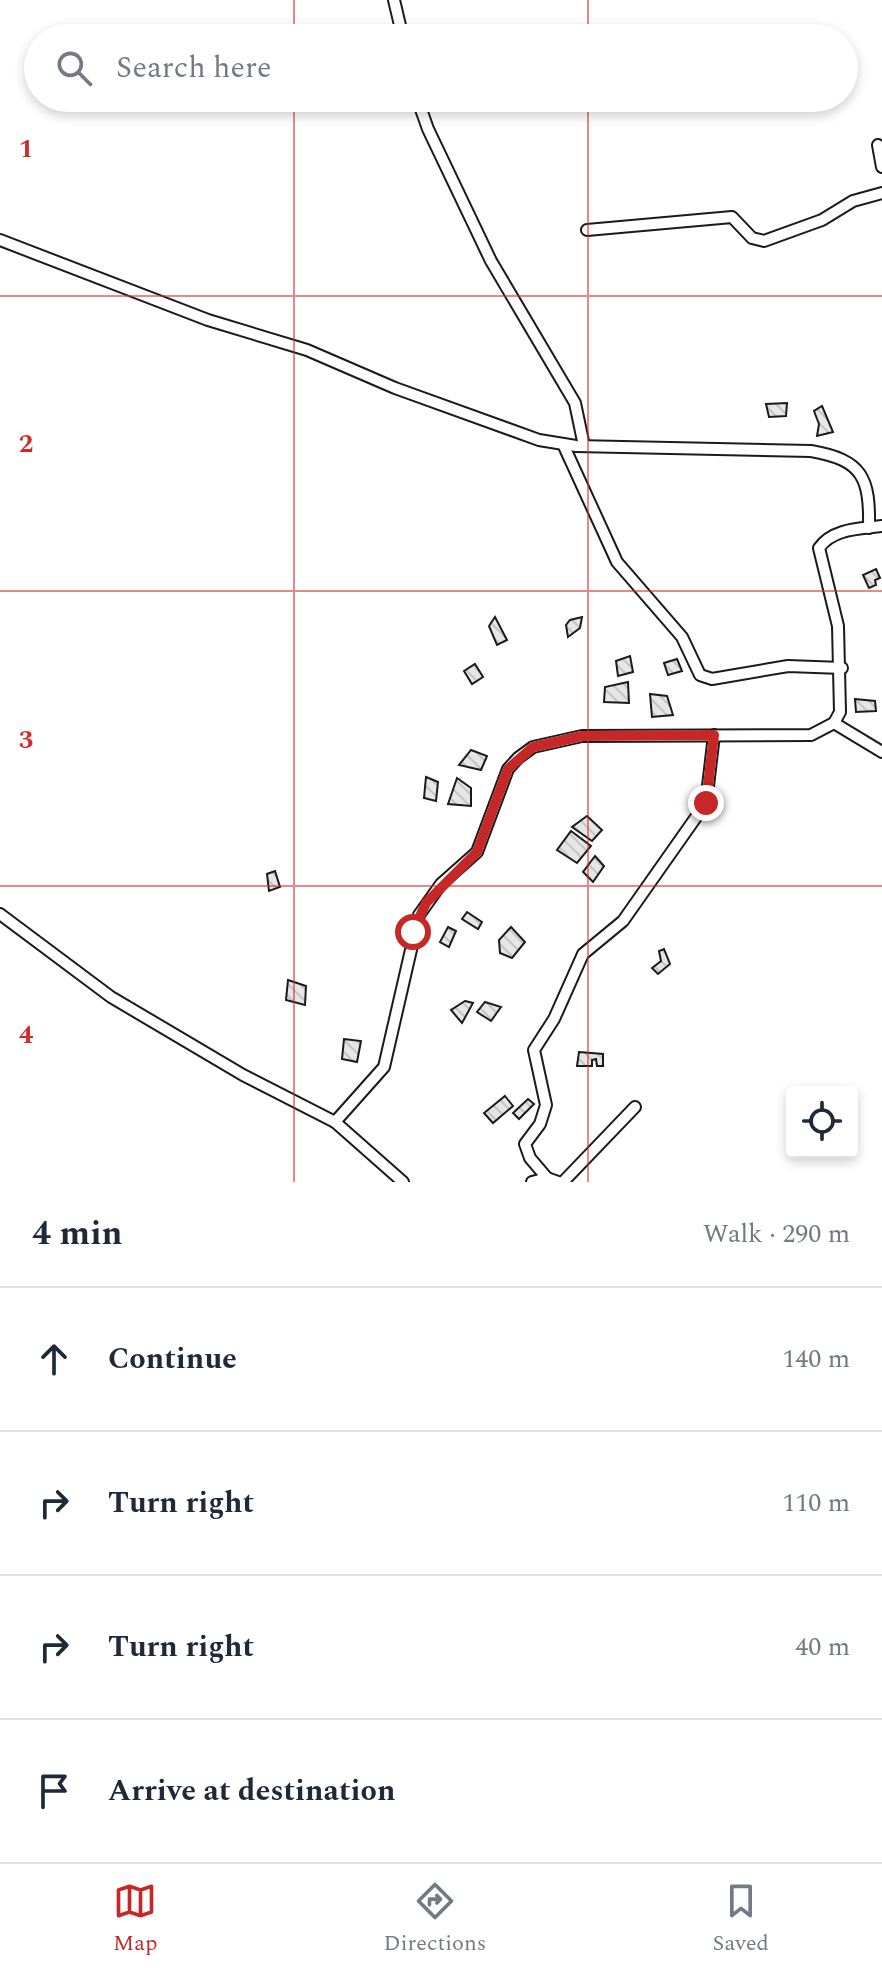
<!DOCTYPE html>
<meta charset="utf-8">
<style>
body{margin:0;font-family:Spectral,serif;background:#f6f6f7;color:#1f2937}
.controls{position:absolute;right:24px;bottom:24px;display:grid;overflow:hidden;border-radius:8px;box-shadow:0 4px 12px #0003}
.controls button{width:72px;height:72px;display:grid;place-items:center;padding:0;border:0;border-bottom:2px solid #e0e1e3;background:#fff;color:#1f2937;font:40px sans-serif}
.stop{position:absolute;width:24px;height:24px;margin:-18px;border:6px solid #c62828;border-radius:50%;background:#fff}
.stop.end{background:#c62828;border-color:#fff;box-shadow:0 2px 8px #0008}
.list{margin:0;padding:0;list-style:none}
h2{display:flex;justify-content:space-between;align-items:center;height:104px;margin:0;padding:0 32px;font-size:34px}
h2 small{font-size:26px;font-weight:400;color:#747a83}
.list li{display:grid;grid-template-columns:52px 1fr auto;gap:24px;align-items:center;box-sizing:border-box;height:144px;padding:0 32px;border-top:2px solid #e0e1e3}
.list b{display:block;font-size:30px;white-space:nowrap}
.list em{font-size:26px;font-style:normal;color:#747a83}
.icon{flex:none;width:44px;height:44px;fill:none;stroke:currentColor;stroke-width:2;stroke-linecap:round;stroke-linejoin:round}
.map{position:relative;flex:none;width:882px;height:1182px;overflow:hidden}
.search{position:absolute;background:#fff;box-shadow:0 4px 12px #0003;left:24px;right:24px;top:24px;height:88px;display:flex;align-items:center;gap:20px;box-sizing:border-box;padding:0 28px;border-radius:44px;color:#747a83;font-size:30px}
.sheet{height:680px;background:#fff}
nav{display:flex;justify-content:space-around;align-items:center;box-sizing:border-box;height:112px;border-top:2px solid #e0e1e3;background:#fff;font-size:22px;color:#747a83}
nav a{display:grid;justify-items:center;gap:4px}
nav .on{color:#c62828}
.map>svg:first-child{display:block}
</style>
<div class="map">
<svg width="882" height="1182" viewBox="0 0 882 1182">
<defs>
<pattern id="building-back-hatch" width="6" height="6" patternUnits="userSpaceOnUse" patternTransform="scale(2)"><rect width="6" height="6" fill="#e6e6e6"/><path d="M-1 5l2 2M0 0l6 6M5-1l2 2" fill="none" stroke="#c5c5c5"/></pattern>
</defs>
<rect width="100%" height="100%" fill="#fff"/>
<g fill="url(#building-back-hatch)" stroke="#1a1a1a" stroke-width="2">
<path d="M 787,403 L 786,416 L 769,417 L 766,404 Z"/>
<path d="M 822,406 L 833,432 L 817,436 L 819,424 L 814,411 Z"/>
<path d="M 876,569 L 880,578 L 875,580 L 876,585 L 869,588 L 863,575 Z"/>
<path d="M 495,617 L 507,640 L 497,645 L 489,626 Z"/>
<path d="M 582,617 L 580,628 L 568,637 L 566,625 L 570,620 Z"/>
<path d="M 630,656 L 633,672 L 618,676 L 616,661 Z"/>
<path d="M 677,659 L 682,671 L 668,675 L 664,663 Z"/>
<path d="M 475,664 L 483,677 L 472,684 L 464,671 Z"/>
<path d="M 628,682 L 629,703 L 604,702 L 605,687 Z"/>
<path d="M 650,694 L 667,696 L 673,715 L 652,717 Z"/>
<path d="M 855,699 L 875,701 L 876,711 L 856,712 Z"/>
<path d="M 471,750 L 487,756 L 481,770 L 459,765 Z"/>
<path d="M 426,777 L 438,782 L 436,801 L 424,798 Z"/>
<path d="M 457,778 L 471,788 L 471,806 L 448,804 Z"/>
<path d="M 587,816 L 602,830 L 592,841 L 572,827 Z"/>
<path d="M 571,831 L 591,846 L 577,863 L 557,850 Z"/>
<path d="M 595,856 L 604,866 L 593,882 L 583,872 Z"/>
<path d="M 275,871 L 280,887 L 269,891 L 267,874 Z"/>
<path d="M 467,912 L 482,922 L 478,929 L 462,919 Z"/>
<path d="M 448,927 L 456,931 L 449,947 L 440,942 Z"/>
<path d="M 511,927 L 525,942 L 512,958 L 500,953 L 499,940 Z"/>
<path d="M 664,949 L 670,964 L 658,974 L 652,968 L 661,961 L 659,951 Z"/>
<path d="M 288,980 L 306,986 L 305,1005 L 286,1000 Z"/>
<path d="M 465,1001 L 473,1003 L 462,1023 L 451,1010 Z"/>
<path d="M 485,1002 L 501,1007 L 491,1021 L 477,1012 Z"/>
<path d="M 344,1039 L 361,1041 L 357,1062 L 342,1059 Z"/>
<path d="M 579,1052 L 603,1054 L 603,1066 L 597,1066 L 596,1059 L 592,1060 L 592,1066 L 577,1066 Z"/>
<path d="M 505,1096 L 513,1106 L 493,1123 L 484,1113 Z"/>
<path d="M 528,1099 L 534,1104 L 519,1119 L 513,1113 Z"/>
</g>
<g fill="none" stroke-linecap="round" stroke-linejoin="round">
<g stroke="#1a1a1a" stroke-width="14">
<g id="street">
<path d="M 394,0 L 403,38"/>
<path d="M 417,98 L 428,129 L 491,261 L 575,403 L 584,446"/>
<path d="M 878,145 L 882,167"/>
<path d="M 587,230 L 732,217 L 752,238 L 764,241 L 822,220 L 853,201 L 882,193"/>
<path d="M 0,240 L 208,320 L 307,350 L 395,388 L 539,440 L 576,446 L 811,451 C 863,460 870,478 869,528"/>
<path d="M 563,444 L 617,562 L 682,637 L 700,675 L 712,679 L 788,666 L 842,668"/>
<path d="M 834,723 L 882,752"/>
<path d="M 0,914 L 111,997 L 243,1075 L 335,1122 L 403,1182"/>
<path d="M 335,1122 L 384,1067 L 419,915 L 441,884 L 477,852 L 508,769 L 518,758 L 533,747 L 582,736 L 811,735 L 834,723 L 840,712 L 838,626 L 819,548 C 833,528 860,529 882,526"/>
<path d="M 547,1178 L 530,1158 L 525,1144 L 540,1124 L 546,1105 L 534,1050 L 554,1019 L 583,954 L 623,921 L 706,803 L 714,735"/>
<path d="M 532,1182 L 547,1178 L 558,1182"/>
<path d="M 563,1182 L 635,1107"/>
</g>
</g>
<use href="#street" stroke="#fff" stroke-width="10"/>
</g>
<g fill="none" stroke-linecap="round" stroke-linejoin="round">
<path stroke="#c62828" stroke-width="10" d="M 413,932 L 426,903 L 477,852 L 508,769 L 533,747 L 582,736 L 714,735 L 706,803"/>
</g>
<path fill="none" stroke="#d62828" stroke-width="2" stroke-opacity="0.55" d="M 294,0 L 294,38M 588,0 L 588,38M 294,98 L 294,1182M 588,98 L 588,1182M 0,296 L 882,296M 0,591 L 882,591M 0,886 L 882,886"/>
<g font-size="26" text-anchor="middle" font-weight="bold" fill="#d62828" stroke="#fff" stroke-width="6" stroke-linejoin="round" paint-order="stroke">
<text x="26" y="157">1</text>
<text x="26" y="452">2</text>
<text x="26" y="748">3</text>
<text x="26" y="1043">4</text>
</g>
</svg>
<div class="controls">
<button><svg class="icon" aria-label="locate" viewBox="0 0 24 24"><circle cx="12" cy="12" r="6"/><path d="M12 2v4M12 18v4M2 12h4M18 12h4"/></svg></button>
</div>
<div class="stop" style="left:413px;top:932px"></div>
<div class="stop end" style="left:706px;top:803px"></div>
<div class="search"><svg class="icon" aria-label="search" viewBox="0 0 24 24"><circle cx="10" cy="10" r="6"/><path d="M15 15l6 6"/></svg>Search here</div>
</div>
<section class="sheet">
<h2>4 min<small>Walk · 290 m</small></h2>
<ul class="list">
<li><svg class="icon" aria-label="ahead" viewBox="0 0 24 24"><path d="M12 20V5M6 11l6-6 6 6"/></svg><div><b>Continue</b></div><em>140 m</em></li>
<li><svg class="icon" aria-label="right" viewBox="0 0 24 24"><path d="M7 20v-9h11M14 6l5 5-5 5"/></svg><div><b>Turn right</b></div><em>110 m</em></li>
<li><svg class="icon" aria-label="right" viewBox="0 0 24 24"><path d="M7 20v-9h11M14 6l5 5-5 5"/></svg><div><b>Turn right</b></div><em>40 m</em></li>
<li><svg class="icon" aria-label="arrive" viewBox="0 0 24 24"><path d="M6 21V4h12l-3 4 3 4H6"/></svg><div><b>Arrive at destination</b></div></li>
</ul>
</section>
<nav>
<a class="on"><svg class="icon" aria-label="map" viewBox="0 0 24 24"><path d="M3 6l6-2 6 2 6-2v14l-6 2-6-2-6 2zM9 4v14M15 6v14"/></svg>Map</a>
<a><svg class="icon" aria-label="directions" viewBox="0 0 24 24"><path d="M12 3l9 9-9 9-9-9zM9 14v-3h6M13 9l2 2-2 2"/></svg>Directions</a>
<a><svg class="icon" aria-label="saved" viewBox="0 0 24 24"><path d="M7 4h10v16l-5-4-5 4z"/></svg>Saved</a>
</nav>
